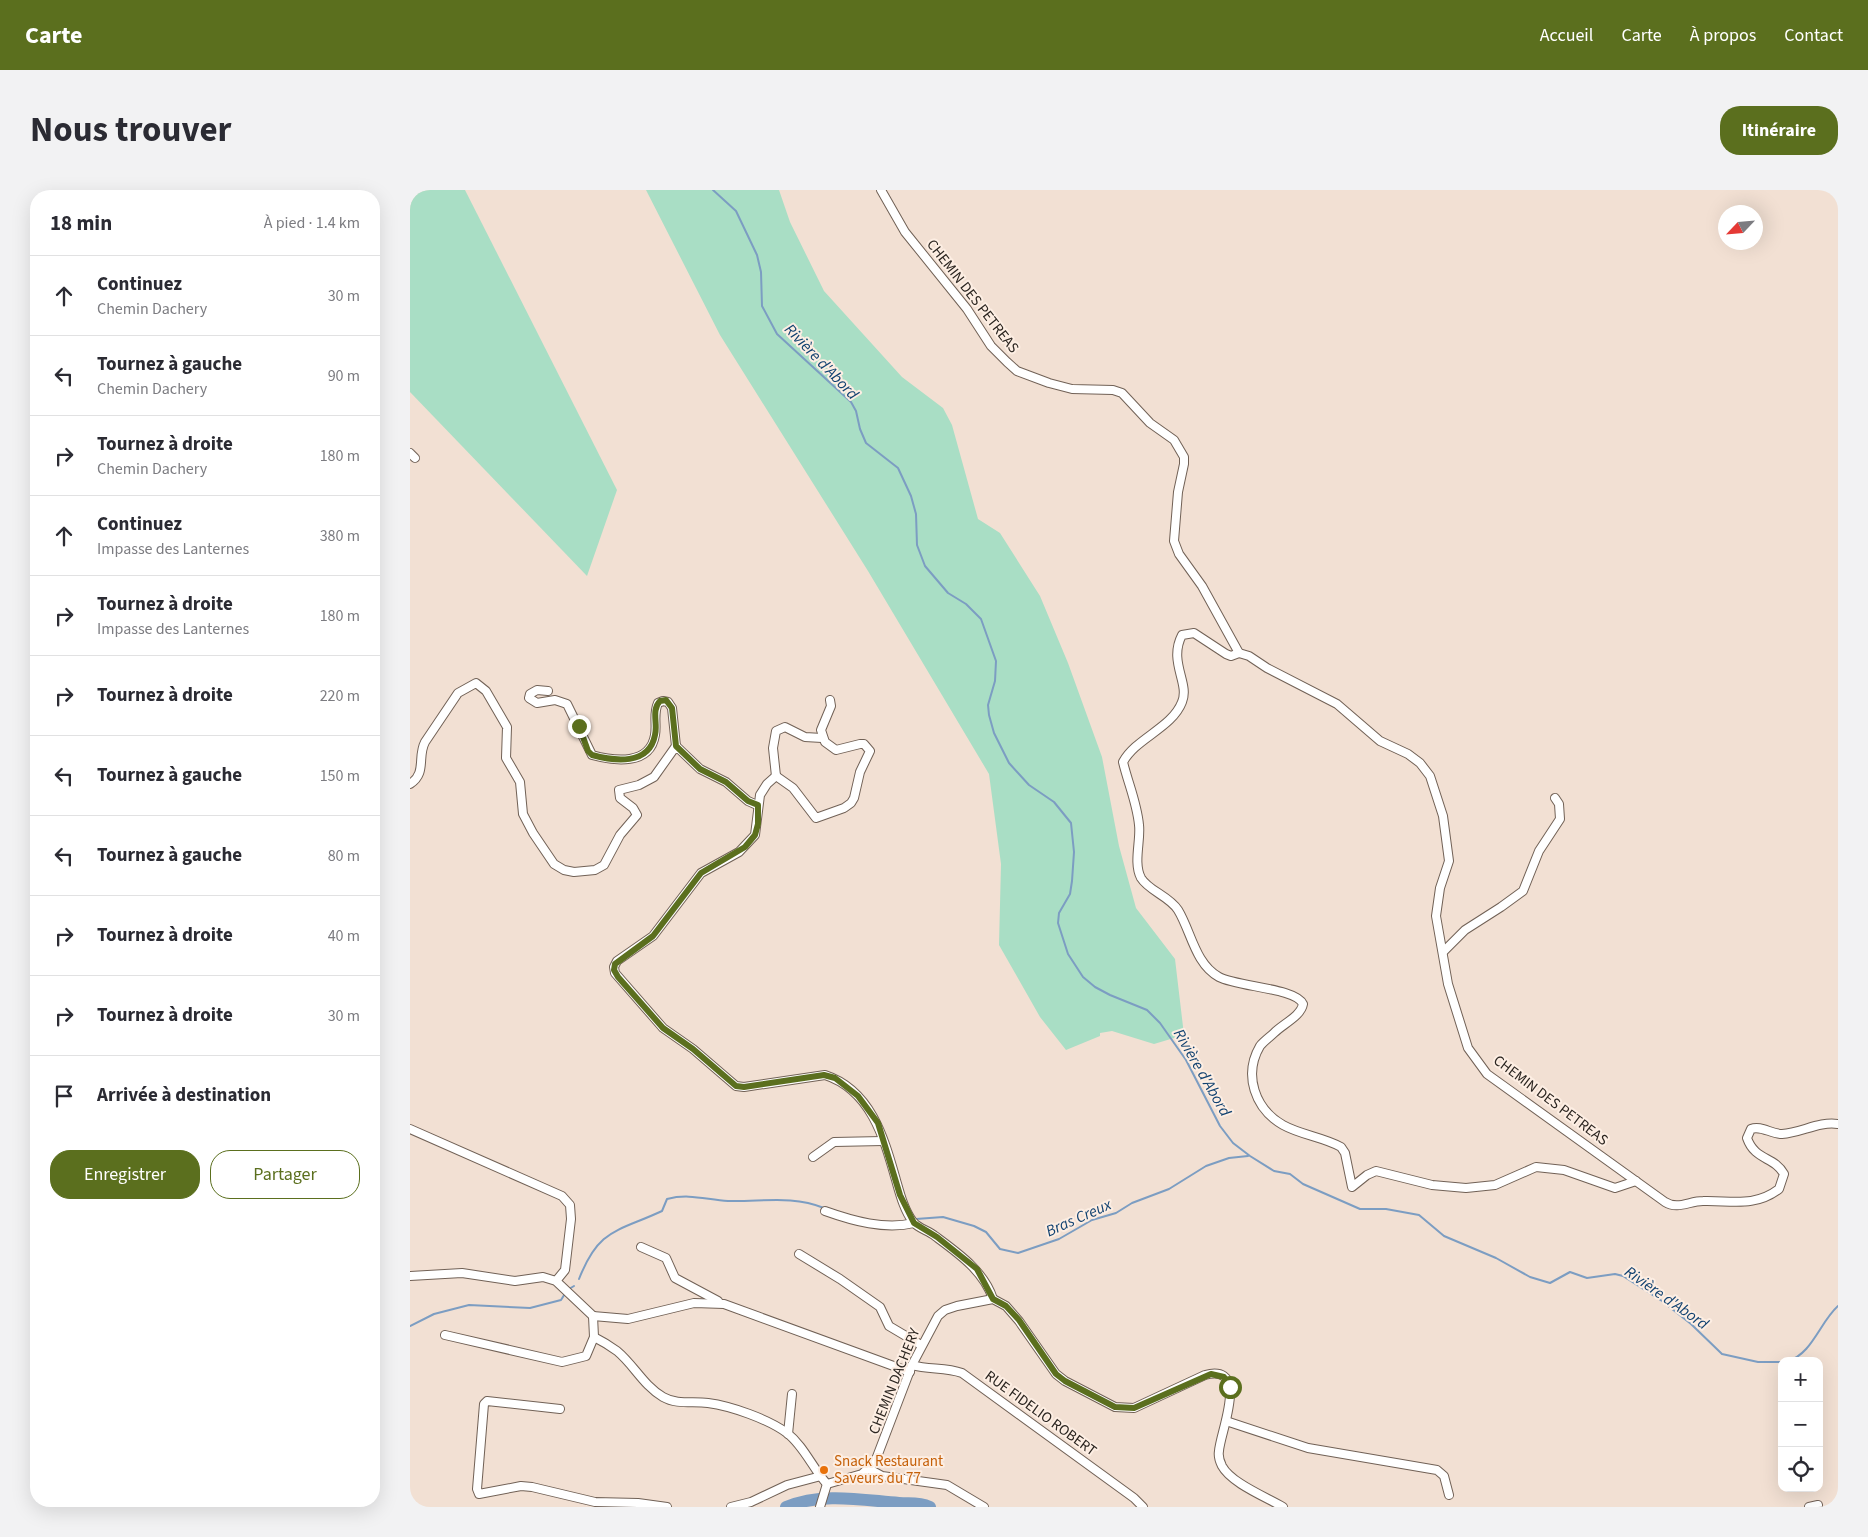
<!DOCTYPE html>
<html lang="fr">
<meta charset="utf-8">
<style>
body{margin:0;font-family:"Source Sans 3",sans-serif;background:#f2f2f3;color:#2b2b33}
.controls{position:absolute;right:15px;bottom:15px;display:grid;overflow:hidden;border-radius:10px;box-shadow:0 5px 20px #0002}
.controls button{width:45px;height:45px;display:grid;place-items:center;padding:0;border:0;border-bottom:1px solid #e1e1e2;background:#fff;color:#2b2b33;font:25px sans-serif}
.compass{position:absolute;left:1308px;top:15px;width:45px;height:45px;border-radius:50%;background:#fff;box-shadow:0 5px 20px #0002;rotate:244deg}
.stop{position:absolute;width:15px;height:15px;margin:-11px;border:4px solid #5b6f1e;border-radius:50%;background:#fff}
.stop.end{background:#5b6f1e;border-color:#fff;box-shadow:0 1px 5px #0008}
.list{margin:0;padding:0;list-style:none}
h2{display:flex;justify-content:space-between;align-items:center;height:65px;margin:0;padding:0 20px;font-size:21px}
h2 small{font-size:16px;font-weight:400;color:#7c7c81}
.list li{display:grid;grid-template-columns:32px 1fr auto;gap:15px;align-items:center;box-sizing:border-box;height:80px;padding:0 20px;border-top:1px solid #e1e1e2}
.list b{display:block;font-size:19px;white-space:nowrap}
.list p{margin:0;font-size:16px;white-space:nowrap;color:#7c7c81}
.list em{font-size:16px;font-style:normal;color:#7c7c81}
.actions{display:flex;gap:10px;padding:15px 20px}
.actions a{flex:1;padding:11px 0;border:1px solid #5b6f1e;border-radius:20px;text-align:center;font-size:18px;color:#5b6f1e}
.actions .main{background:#5b6f1e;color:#fff}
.icon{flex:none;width:28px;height:28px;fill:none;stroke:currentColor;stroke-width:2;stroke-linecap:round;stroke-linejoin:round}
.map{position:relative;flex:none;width:1428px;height:1317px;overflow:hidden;border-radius:20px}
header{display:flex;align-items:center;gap:30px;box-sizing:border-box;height:70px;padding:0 25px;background:#5b6f1e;color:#fff}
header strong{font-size:24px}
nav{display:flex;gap:28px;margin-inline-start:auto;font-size:18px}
.intro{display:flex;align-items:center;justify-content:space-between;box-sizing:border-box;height:120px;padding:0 30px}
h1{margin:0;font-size:35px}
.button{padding:12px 22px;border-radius:20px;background:#5b6f1e;color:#fff;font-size:18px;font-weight:700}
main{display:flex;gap:30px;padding:0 30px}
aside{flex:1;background:#fff;border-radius:20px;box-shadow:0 5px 20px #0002}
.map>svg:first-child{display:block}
</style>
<header>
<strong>Carte</strong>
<nav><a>Accueil</a><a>Carte</a><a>À propos</a><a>Contact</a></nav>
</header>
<div class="intro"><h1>Nous trouver</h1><a class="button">Itinéraire</a></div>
<main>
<aside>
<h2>18 min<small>À pied · 1.4 km</small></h2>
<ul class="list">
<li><svg class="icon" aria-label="ahead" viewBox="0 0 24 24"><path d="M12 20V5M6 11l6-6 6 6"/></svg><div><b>Continuez</b><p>Chemin Dachery</p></div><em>30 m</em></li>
<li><svg class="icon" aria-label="left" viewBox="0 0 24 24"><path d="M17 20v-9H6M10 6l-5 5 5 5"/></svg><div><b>Tournez à gauche</b><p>Chemin Dachery</p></div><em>90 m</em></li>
<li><svg class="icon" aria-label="right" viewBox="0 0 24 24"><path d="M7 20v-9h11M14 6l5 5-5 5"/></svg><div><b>Tournez à droite</b><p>Chemin Dachery</p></div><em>180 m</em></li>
<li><svg class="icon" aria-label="ahead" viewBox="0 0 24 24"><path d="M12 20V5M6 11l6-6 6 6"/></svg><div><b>Continuez</b><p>Impasse des Lanternes</p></div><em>380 m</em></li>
<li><svg class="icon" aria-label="right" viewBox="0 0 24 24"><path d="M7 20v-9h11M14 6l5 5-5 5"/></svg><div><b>Tournez à droite</b><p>Impasse des Lanternes</p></div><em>180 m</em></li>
<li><svg class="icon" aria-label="right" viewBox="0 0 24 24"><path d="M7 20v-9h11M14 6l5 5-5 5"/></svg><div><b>Tournez à droite</b></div><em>220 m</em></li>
<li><svg class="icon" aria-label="left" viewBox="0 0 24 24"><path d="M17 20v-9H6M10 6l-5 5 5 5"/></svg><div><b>Tournez à gauche</b></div><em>150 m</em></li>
<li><svg class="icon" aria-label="left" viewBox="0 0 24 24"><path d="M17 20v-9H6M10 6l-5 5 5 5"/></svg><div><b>Tournez à gauche</b></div><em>80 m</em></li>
<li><svg class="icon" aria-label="right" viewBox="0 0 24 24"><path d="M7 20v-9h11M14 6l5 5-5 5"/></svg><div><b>Tournez à droite</b></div><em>40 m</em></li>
<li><svg class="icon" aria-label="right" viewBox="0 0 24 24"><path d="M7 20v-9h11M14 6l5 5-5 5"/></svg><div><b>Tournez à droite</b></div><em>30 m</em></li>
<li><svg class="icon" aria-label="arrive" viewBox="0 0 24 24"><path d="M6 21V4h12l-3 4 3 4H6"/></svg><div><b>Arrivée à destination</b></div></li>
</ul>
<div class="actions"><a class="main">Enregistrer</a><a>Partager</a></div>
</aside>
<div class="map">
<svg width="1428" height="1317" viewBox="0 0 1428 1317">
<rect width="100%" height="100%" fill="#f2e0d3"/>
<g fill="#a9dec5">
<path d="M 0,0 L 55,0 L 207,300 L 177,386 L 0,202 Z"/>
<path d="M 236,0 L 369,0 L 380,32 L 414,101 L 492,187 L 533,218 L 542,235 L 568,329 L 590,343 L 630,406 L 658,473 L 692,567 L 709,656 L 726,718 L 765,769 L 774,845 L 744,854 L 702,841 L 690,843 L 690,846 L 656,860 L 630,827 L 589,755 L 591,674 L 579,584 L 458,381 L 310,145 Z"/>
</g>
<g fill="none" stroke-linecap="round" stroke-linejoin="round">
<g stroke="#7c9dc2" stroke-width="2">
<path d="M 303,0 L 326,21 L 347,65 L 351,82 L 352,116 L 367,144 L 441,212 L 446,221 L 450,239 L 456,253 L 488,278 L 501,306 L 506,324 L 507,355 L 515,376 L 538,403 L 556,414 L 571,429 L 586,471 L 585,491 L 578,515 L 579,525 L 584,543 L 599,573 L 619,595 L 644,612 L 661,633 L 664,662 L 662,691 L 660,704 L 649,723 L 648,733 L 658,764 L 673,787 L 685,797 L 700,805 L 737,820 L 750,833 L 776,870 L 810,936 L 823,953 L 840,966 L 864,981 L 880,984 L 893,994 L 950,1019 L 976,1019 L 1009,1025 L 1034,1046 L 1086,1068 L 1120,1087 L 1140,1093 L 1160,1082 L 1177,1088 L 1205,1084 L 1213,1086 L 1252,1111 L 1281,1134 L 1312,1164 L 1348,1172 L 1372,1172"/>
<path d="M 506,1029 L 533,1027 L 564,1036 L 576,1042 L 590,1059 L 608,1063 L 649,1049 L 682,1030 L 706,1023 L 722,1013 L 759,999 L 796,976 L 819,968 L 838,966"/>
<path d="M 169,1089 C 189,1038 207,1042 252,1021 L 257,1009 C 280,1003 297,1010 318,1011 C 352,1012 382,1005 414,1018"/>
<path d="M 159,1099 L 164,1096"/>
<path d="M 0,1136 L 24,1124 L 59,1115 L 120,1118 L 151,1110 L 156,1102"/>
<path d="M 1378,1171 C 1402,1164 1410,1132 1428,1116"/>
</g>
<path stroke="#7c9dc2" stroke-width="12" d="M 376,1317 C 413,1302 451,1310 489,1313 C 500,1314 508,1312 520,1317"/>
<g stroke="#716156" stroke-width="10">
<g id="street">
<path d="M 471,0 L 495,42 L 557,119 L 581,156 L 597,172 L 607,181 L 639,193 L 662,199 L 703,200 L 712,203 L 740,233 L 764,250 L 774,267 L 774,274 L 768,302 L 764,351 L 769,364 L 792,396 L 829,463 L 839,466 L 857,478 L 927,514 L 970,551 L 998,564 L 1010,573 L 1020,586 L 1033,626 L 1039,671 L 1030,698 L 1026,726 L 1038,794 L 1058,858 L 1077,884 L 1255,1012 C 1268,1020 1279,1011 1293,1011 C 1320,1010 1344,1018 1369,999 L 1374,984 C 1364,966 1345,971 1337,948 L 1341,939 C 1351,935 1361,944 1372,944 C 1391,943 1409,931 1428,934"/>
<path d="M 0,263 L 5,268"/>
<path d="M 829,463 L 821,466 L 816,464 L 784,443 L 772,445 C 758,472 780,493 772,512 C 762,538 726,548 713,572 C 718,593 727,613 729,635 C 731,650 723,673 731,688 C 739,701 759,706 768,720 C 781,741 785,774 809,787 C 828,797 886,798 893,814 C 891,826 873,834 864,843 C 860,847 854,851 850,856 C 833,885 845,919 873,935 C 891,945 913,947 931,957 L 935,963 L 942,997 L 957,985 L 966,981 L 1022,995 L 1056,998 L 1085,995 L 1126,977 L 1154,980 L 1205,998 L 1226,991"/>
<path d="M 138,501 L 127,500 L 120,504 L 119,508 L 127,513 L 145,510 L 157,514 L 182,565 C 204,571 240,576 245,545 C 247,534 243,524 248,513 L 253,511 L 258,512 L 262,518 L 266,556"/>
<path d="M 366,586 L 357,594 L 350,605 L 345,645 L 329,662 L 291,683 L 243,746 L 207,771 L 204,777 L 205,783 L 253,838 L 283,859 L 326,896 L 334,897 L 415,885 C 461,900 474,948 486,990 C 490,1004 494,1020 503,1032 C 508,1038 519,1041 525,1046 C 548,1063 574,1081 583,1109"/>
<path d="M 366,586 L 383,598 L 406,628 L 434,618 L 441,613 L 444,608 L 450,582 L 460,561 L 454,554 L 450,554 L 426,560 L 415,552 L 411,540 L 421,516 L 420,510"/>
<path d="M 366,586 L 363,558 L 366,541 L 375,537 L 395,547 L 412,548"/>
<path d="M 0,594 C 17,583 7,567 15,552 L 48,503 L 66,493 L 76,501 L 97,537 L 96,568 L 110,592 L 113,624 L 123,643 L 144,674 L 154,680 L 164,682 L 185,680 L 194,675 L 210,645 L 227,625 L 223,618 L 210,608 L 209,600 L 229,595 L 244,587 L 266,556 L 290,579 L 316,592 L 338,611 L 347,615"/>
<path d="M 1034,761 L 1055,740 L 1091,717 L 1113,701 L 1129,661 L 1150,629 L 1149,614 L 1145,608"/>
<path d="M 0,939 L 152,1006 L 160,1015 L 161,1029 L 155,1080 L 146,1091"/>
<path d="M 403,967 L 424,952 L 473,951"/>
<path d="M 415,1021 C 443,1031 475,1040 504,1033"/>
<path d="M 231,1057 L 256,1068 L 265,1088 L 308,1111"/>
<path d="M 389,1064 L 430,1089 L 470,1117 L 479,1136 L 511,1155"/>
<path d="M 0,1086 L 52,1083 L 105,1091 L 133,1087 L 146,1091 L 183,1126"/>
<path d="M 183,1126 L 218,1129 L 284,1113 L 314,1114 L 500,1182"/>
<path d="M 183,1126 L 184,1147 C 192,1151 200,1156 207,1161 C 224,1175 233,1195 253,1207 C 267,1215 283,1211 298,1213 C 321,1216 358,1229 377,1243 C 394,1256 403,1279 417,1294"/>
<path d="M 35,1145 L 152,1172 L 176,1166 L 184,1147"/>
<path d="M 502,1175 C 519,1180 535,1177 552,1183 L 724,1308 L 733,1317"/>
<path d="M 150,1219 L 77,1211 L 74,1214 L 67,1299 L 69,1304 L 111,1296 L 122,1297 L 185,1312 L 228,1313 L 257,1317"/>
<path d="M 816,1231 L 898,1258 L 1027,1280 L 1034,1286 L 1039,1305"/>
<path d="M 378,1244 L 382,1204"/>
<path d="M 459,1279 L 472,1286 L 537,1295 L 574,1317"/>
<path d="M 417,1294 L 452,1284 L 465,1272 L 502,1175 L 528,1126 L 535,1120 L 547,1116 L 583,1109 L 596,1116 L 609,1131 L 646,1184 L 655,1191 L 705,1217 L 724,1218 L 795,1185 C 841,1173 810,1242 809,1261 C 808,1266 810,1272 812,1276 C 821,1293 856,1307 873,1317"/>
<path d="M 321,1317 L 341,1312 L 377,1295 L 411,1286"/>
<path d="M 410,1317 L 417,1294"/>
<path d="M 1399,1317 L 1408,1315"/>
</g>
</g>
<use href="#street" stroke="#fff" stroke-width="8"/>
</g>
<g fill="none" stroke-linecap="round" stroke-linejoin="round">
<path stroke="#5b6f1e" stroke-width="6" d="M 169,536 L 178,561 L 182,565 C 204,571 239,576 245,545 C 248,534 241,520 250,511 L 256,510 L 262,518 L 266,556 L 290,579 L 316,592 L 338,611 L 348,615 L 348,634 L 345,645 L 335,657 L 291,683 L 243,746 L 205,774 L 204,780 L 208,787 L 253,838 L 283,859 L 326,896 L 334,897 L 414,885 L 425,888 L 448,906 L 468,933 L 490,1005 L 504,1033 L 527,1047 L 567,1079 L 583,1109 L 596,1116 L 609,1130 L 646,1184 L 655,1191 L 705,1217 L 724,1218 L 801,1184 L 814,1187 L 820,1197"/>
</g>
<circle fill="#e8710a" stroke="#fdeee3" stroke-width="2" cx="414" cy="1280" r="5"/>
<g text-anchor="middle" stroke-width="4" stroke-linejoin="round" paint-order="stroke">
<g font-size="15" fill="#2b2520" stroke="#fdeee3">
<text transform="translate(563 106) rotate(52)" y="5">CHEMIN DES PETREAS</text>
<text transform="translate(1141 910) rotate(37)" y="5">CHEMIN DES PETREAS</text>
<text transform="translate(484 1191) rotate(-68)" y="5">CHEMIN DACHERY</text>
<text transform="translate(631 1223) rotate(36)" y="5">RUE FIDELIO ROBERT</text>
</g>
<g font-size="15" fill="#c56008" stroke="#fdeee3" text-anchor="start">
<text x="424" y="1276">Snack Restaurant<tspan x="424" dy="17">Saveurs du 77</tspan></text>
</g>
<g font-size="16" font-style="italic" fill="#104170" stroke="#fdeee3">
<text transform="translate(412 171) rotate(46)" y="6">Rivière d'Abord</text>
<text transform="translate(793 882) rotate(60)" y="6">Rivière d'Abord</text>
<text transform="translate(668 1027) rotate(-24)" y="6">Bras Creux</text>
<text transform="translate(1257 1107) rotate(35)" y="6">Rivière d'Abord</text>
</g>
</g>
</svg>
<div class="controls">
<button>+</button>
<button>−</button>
<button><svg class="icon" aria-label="locate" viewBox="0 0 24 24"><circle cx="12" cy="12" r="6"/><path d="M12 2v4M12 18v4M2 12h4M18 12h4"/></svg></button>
</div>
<svg class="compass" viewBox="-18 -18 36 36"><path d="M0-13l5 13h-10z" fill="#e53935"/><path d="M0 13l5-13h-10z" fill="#7c7c81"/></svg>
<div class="stop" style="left:820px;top:1197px"></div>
<div class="stop end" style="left:169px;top:536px"></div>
</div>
</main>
